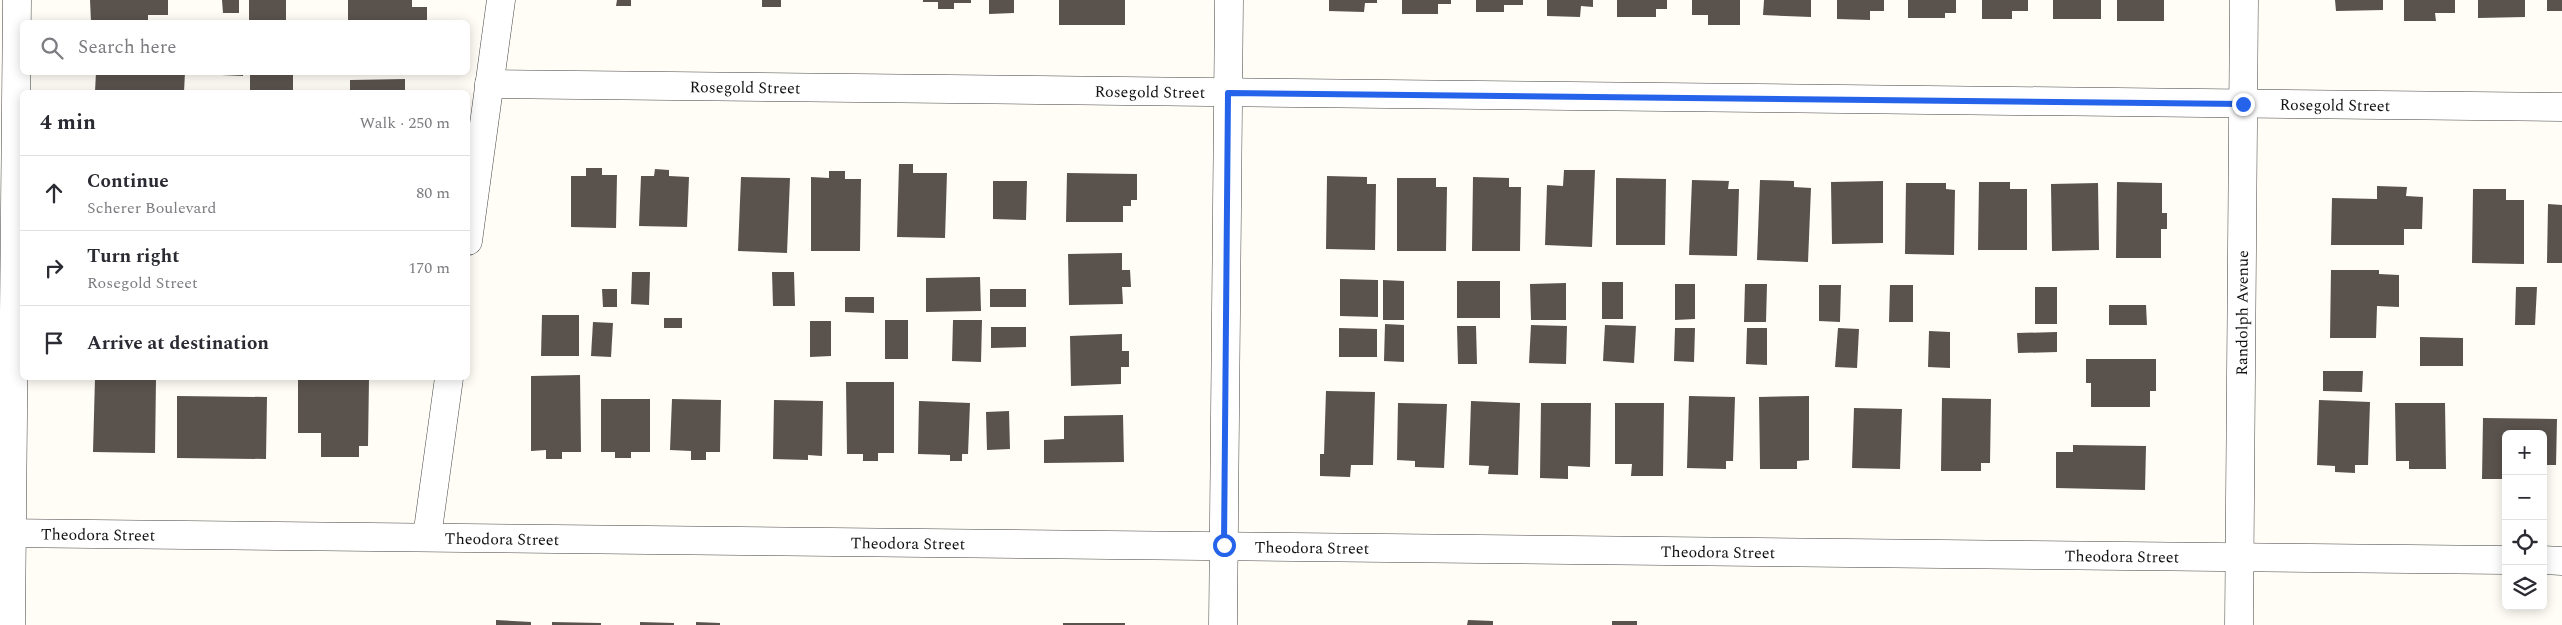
<!DOCTYPE html>
<meta charset="utf-8">
<style>
body{margin:0;font-family:Spectral,serif;background:#f2f2f3;color:#2b2b33}
.controls{position:absolute;right:15px;bottom:15px;display:grid;overflow:hidden;border-radius:8px;box-shadow:0 2px 12px #0003}
.controls button{width:45px;height:45px;display:grid;place-items:center;padding:0;border:0;border-bottom:1px solid #e1e1e2;background:#fff;color:#2b2b33;font:25px sans-serif}
.stop{position:absolute;width:15px;height:15px;margin:-11px;border:4px solid #2563eb;border-radius:50%;background:#fff}
.stop.end{background:#2563eb;border-color:#fff;box-shadow:0 1px 5px #0008}
.list{margin:0;padding:0;list-style:none}
h2{display:flex;justify-content:space-between;align-items:center;height:65px;margin:0;padding:0 20px;font-size:21px}
h2 small{font-size:16px;font-weight:400;color:#7c7c81}
.list li{display:grid;grid-template-columns:32px 1fr auto;gap:15px;align-items:center;box-sizing:border-box;height:75px;padding:0 20px;border-top:1px solid #e1e1e2}
.list b{display:block;font-size:19px;white-space:nowrap}
.list p{margin:0;font-size:16px;white-space:nowrap;color:#7c7c81}
.list em{font-size:16px;font-style:normal;color:#7c7c81}
.icon{flex:none;width:28px;height:28px;fill:none;stroke:currentColor;stroke-width:2;stroke-linecap:round;stroke-linejoin:round}
.map{position:relative;flex:none;width:2562px;height:625px;overflow:hidden}
.search{position:absolute;background:#fff;box-shadow:0 2px 12px #0003;left:20px;top:20px;width:450px;height:55px;display:flex;align-items:center;gap:12px;box-sizing:border-box;padding:0 18px;border-radius:8px;color:#7c7c81;font-size:19px}
.panel{position:absolute;background:#fff;box-shadow:0 2px 12px #0003;left:20px;top:90px;width:450px;height:290px;border-radius:8px}
.map>svg:first-child{display:block}
</style>
<div class="map">
<svg width="2562" height="625" viewBox="0 0 2562 625">
<rect width="100%" height="100%" fill="#fffdf5"/>
<g fill="#5a524d">
<path d="M 90,0 L 168,0 L 168,15 L 148,15 L 148,22 L 91,22 Z"/>
<path d="M 222,0 L 239,0 L 239,13 L 223,13 Z"/>
<rect x="249" y="0" width="37" height="22"/>
<path d="M 348,0 L 412,0 L 412,7 L 427,7 L 427,22 L 348,22 Z"/>
<path d="M 617,0 L 631,0 L 631,6 L 616,6 Z"/>
<rect x="762" y="0" width="19" height="7"/>
<path d="M 923,0 L 971,0 L 971,3 L 954,3 L 954,9 L 938,9 L 938,2 L 923,2 Z"/>
<path d="M 989,0 L 1014,0 L 1014,13 L 989,14 Z"/>
<rect x="1059" y="0" width="66" height="25"/>
<path d="M 1329,0 L 1377,0 L 1377,3 L 1365,3 L 1364,12 L 1329,11 Z"/>
<path d="M 1402,0 L 1451,0 L 1451,4 L 1438,4 L 1438,14 L 1402,14 Z"/>
<path d="M 1476,0 L 1523,0 L 1523,5 L 1504,5 L 1504,12 L 1476,12 Z"/>
<path d="M 1547,0 L 1593,0 L 1593,7 L 1581,6 L 1580,17 L 1547,16 Z"/>
<path d="M 1617,0 L 1667,0 L 1667,9 L 1656,9 L 1656,17 L 1617,17 Z"/>
<path d="M 1692,0 L 1740,0 L 1740,25 L 1708,25 L 1708,15 L 1692,15 Z"/>
<path d="M 1764,0 L 1811,0 L 1811,17 L 1763,15 Z"/>
<path d="M 1837,0 L 1884,0 L 1884,11 L 1870,11 L 1870,20 L 1837,19 Z"/>
<path d="M 1908,0 L 1956,0 L 1956,13 L 1945,13 L 1945,18 L 1908,18 Z"/>
<path d="M 1982,0 L 2028,0 L 2028,11 L 2012,11 L 2012,19 L 1982,19 Z"/>
<rect x="2053" y="0" width="48" height="19"/>
<rect x="2117" y="0" width="47" height="21"/>
<path d="M 2335,0 L 2383,0 L 2383,10 L 2336,11 Z"/>
<path d="M 2404,0 L 2455,0 L 2455,13 L 2435,13 L 2436,21 L 2404,21 Z"/>
<path d="M 2478,0 L 2525,0 L 2525,17 L 2478,18 Z"/>
<rect x="2547" y="0" width="15" height="11"/>
<path d="M 96,72 L 185,72 L 184,92 L 95,92 Z"/>
<path d="M 221,72 L 243,72 L 243,76 L 221,75 Z"/>
<rect x="250" y="72" width="43" height="20"/>
<path d="M 405,79 L 405,92 L 350,92 L 350,80 Z"/>
<path d="M 899,164 L 913,164 L 913,173 L 947,173 L 945,238 L 897,237 Z"/>
<path d="M 586,168 L 602,168 L 602,175 L 617,175 L 616,228 L 571,227 L 571,176 L 586,176 Z"/>
<path d="M 655,169 L 669,170 L 669,176 L 689,177 L 687,227 L 639,226 L 641,176 L 654,176 Z"/>
<path d="M 1564,170 L 1595,170 L 1592,247 L 1545,245 L 1547,185 L 1563,186 Z"/>
<path d="M 829,171 L 845,171 L 845,179 L 861,179 L 860,251 L 811,251 L 811,177 L 829,178 Z"/>
<path d="M 1067,173 L 1137,174 L 1137,200 L 1131,200 L 1131,206 L 1123,206 L 1123,222 L 1066,222 Z"/>
<path d="M 1327,176 L 1367,177 L 1367,184 L 1376,184 L 1375,250 L 1326,249 Z"/>
<path d="M 741,177 L 790,178 L 787,253 L 738,251 Z"/>
<path d="M 1473,177 L 1509,178 L 1509,187 L 1521,187 L 1520,251 L 1472,251 Z"/>
<path d="M 1397,178 L 1436,178 L 1436,187 L 1447,187 L 1446,251 L 1397,251 Z"/>
<path d="M 1616,178 L 1666,179 L 1665,245 L 1616,245 Z"/>
<path d="M 1692,180 L 1729,181 L 1728,189 L 1739,189 L 1737,256 L 1689,255 Z"/>
<path d="M 1760,180 L 1794,181 L 1794,187 L 1811,188 L 1808,262 L 1757,260 Z"/>
<path d="M 993,181 L 1027,181 L 1026,220 L 993,219 Z"/>
<path d="M 1883,181 L 1883,243 L 1832,244 L 1831,182 Z"/>
<path d="M 1979,182 L 2010,182 L 2010,189 L 2027,189 L 2027,250 L 1978,250 Z"/>
<path d="M 2117,182 L 2162,183 L 2162,213 L 2167,213 L 2167,229 L 2161,229 L 2161,258 L 2116,258 Z"/>
<path d="M 1906,183 L 1946,183 L 1946,189 L 1955,190 L 1954,255 L 1905,254 Z"/>
<path d="M 2098,183 L 2099,250 L 2052,251 L 2051,184 Z"/>
<path d="M 2377,186 L 2407,187 L 2406,196 L 2423,197 L 2422,229 L 2404,229 L 2404,245 L 2331,245 L 2332,198 L 2377,199 Z"/>
<path d="M 2473,189 L 2506,189 L 2506,200 L 2524,200 L 2524,264 L 2472,263 Z"/>
<path d="M 2548,204 L 2562,205 L 2562,263 L 2547,263 Z"/>
<path d="M 1122,253 L 1122,270 L 1130,270 L 1131,287 L 1122,287 L 1123,304 L 1069,305 L 1068,254 Z"/>
<path d="M 2331,270 L 2379,270 L 2379,274 L 2399,275 L 2399,307 L 2377,306 L 2376,338 L 2330,338 Z"/>
<path d="M 632,272 L 650,272 L 649,305 L 631,304 Z"/>
<path d="M 772,272 L 794,272 L 795,306 L 773,306 Z"/>
<path d="M 980,277 L 981,311 L 926,312 L 926,278 Z"/>
<path d="M 1340,279 L 1378,280 L 1378,317 L 1340,316 Z"/>
<path d="M 1383,280 L 1404,281 L 1404,320 L 1383,320 Z"/>
<rect x="1457" y="281" width="43" height="37"/>
<rect x="1602" y="282" width="21" height="37"/>
<path d="M 1566,283 L 1566,320 L 1531,320 L 1530,284 Z"/>
<path d="M 1675,284 L 1695,284 L 1695,319 L 1675,320 Z"/>
<path d="M 1745,284 L 1767,284 L 1766,322 L 1744,322 Z"/>
<path d="M 1819,285 L 1841,285 L 1840,322 L 1819,321 Z"/>
<path d="M 1890,285 L 1913,285 L 1913,322 L 1889,322 Z"/>
<rect x="2035" y="287" width="22" height="37"/>
<path d="M 2516,287 L 2537,287 L 2535,325 L 2515,325 Z"/>
<path d="M 602,289 L 617,289 L 617,307 L 603,307 Z"/>
<rect x="990" y="289" width="36" height="18"/>
<path d="M 845,297 L 874,297 L 874,313 L 845,312 Z"/>
<path d="M 2109,305 L 2146,305 L 2147,325 L 2109,325 Z"/>
<path d="M 542,315 L 579,315 L 579,356 L 541,356 Z"/>
<rect x="664" y="318" width="18" height="10"/>
<rect x="885" y="320" width="23" height="39"/>
<path d="M 953,320 L 982,320 L 981,362 L 952,361 Z"/>
<path d="M 810,321 L 831,321 L 831,356 L 810,357 Z"/>
<path d="M 593,322 L 613,323 L 611,357 L 591,356 Z"/>
<path d="M 1385,324 L 1404,325 L 1404,362 L 1384,361 Z"/>
<path d="M 1531,325 L 1567,326 L 1566,364 L 1529,363 Z"/>
<path d="M 1605,325 L 1636,326 L 1634,363 L 1603,361 Z"/>
<path d="M 1457,326 L 1476,326 L 1477,364 L 1458,364 Z"/>
<path d="M 991,327 L 1026,327 L 1026,347 L 991,348 Z"/>
<path d="M 1339,328 L 1377,329 L 1377,357 L 1339,357 Z"/>
<path d="M 1675,328 L 1695,328 L 1694,362 L 1674,361 Z"/>
<path d="M 1747,328 L 1767,328 L 1767,365 L 1746,364 Z"/>
<path d="M 1838,328 L 1859,329 L 1857,368 L 1835,367 Z"/>
<path d="M 1929,331 L 1950,332 L 1950,368 L 1928,367 Z"/>
<path d="M 2057,332 L 2057,352 L 2018,353 L 2017,333 Z"/>
<path d="M 1122,334 L 1122,351 L 1129,351 L 1129,367 L 1121,367 L 1121,384 L 1071,386 L 1070,336 Z"/>
<path d="M 2420,337 L 2463,338 L 2463,366 L 2420,366 Z"/>
<path d="M 2086,359 L 2156,359 L 2156,391 L 2150,391 L 2150,407 L 2091,407 L 2091,383 L 2086,383 Z"/>
<path d="M 2323,371 L 2363,371 L 2362,392 L 2323,391 Z"/>
<path d="M 580,375 L 581,452 L 562,452 L 562,459 L 546,459 L 546,450 L 531,451 L 531,376 Z"/>
<path d="M 95,378 L 156,378 L 155,453 L 93,452 Z"/>
<path d="M 298,378 L 369,378 L 368,446 L 359,446 L 359,457 L 321,457 L 321,433 L 298,433 Z"/>
<path d="M 846,382 L 894,382 L 894,453 L 878,453 L 878,461 L 863,461 L 863,454 L 847,454 Z"/>
<path d="M 1326,391 L 1375,392 L 1373,465 L 1351,465 L 1350,477 L 1320,476 L 1320,454 L 1324,454 Z"/>
<path d="M 177,396 L 267,397 L 266,459 L 177,458 Z"/>
<path d="M 1689,396 L 1735,397 L 1733,461 L 1726,461 L 1726,469 L 1687,468 Z"/>
<path d="M 1809,396 L 1809,460 L 1797,461 L 1797,469 L 1760,469 L 1759,397 Z"/>
<path d="M 1942,398 L 1991,399 L 1990,463 L 1981,463 L 1981,471 L 1941,471 Z"/>
<path d="M 601,399 L 650,399 L 650,452 L 631,452 L 631,458 L 615,458 L 615,452 L 601,452 Z"/>
<path d="M 672,399 L 721,400 L 720,452 L 706,452 L 706,460 L 691,460 L 691,451 L 670,450 Z"/>
<path d="M 774,400 L 823,401 L 822,456 L 808,455 L 808,460 L 773,459 Z"/>
<path d="M 2319,400 L 2370,402 L 2368,465 L 2355,465 L 2355,473 L 2335,472 L 2335,466 L 2317,465 Z"/>
<path d="M 919,401 L 970,403 L 968,454 L 962,454 L 962,461 L 950,461 L 950,455 L 918,454 Z"/>
<path d="M 1471,401 L 1520,403 L 1518,475 L 1488,474 L 1489,466 L 1469,465 Z"/>
<path d="M 1398,403 L 1447,404 L 1444,468 L 1415,467 L 1415,461 L 1397,460 Z"/>
<path d="M 1541,403 L 1591,403 L 1590,467 L 1568,466 L 1568,479 L 1540,478 Z"/>
<path d="M 1615,403 L 1664,403 L 1663,476 L 1631,476 L 1632,464 L 1615,464 Z"/>
<path d="M 2395,403 L 2445,403 L 2446,469 L 2409,469 L 2409,461 L 2396,461 Z"/>
<path d="M 1854,408 L 1902,409 L 1900,469 L 1852,468 Z"/>
<path d="M 1009,411 L 1010,449 L 987,450 L 986,412 Z"/>
<path d="M 1123,415 L 1124,462 L 1044,463 L 1044,440 L 1064,439 L 1064,416 Z"/>
<path d="M 2483,418 L 2557,419 L 2556,465 L 2543,465 L 2543,434 L 2506,434 L 2506,479 L 2482,479 Z"/>
<path d="M 2073,445 L 2146,446 L 2145,490 L 2056,488 L 2056,452 L 2073,452 Z"/>
<path d="M 496,620 L 531,622 L 531,625 L 496,625 Z"/>
<path d="M 1468,620 L 1493,621 L 1493,625 L 1467,625 Z"/>
<rect x="1612" y="621" width="25" height="4"/>
<path d="M 552,622 L 601,623 L 601,625 L 552,625 Z"/>
<path d="M 640,622 L 674,623 L 674,625 L 640,625 Z"/>
<path d="M 696,622 L 720,623 L 720,625 L 696,625 Z"/>
<rect x="1063" y="623" width="62" height="2"/>
</g>
<g fill="none" stroke-linecap="round" stroke-linejoin="round">
<g stroke="#444" stroke-width="29">
<g id="minor">
<path id="s1" d="M 489,84 L 2562,107"/>
<path d="M 468,241 L 501,0"/>
<path id="s2" d="M 0,533 L 2506,560"/>
<path d="M 427,537 L 449,378"/>
<path d="M 2543,560 L 2562,561"/>
<path d="M 11,625 L 17,0"/>
<path id="s3" d="M 2239,625 L 2244,0"/>
</g>
</g>
<g stroke="#444" stroke-width="29">
<path id="tertiary" d="M 1223,625 L 1229,0"/>
</g>
<use href="#minor" stroke="#fff" stroke-width="28"/>
<use href="#tertiary" stroke="#fff" stroke-width="28"/>
</g>
<g fill="none" stroke-linecap="round" stroke-linejoin="round">
<path stroke="#2563eb" stroke-width="6" d="M 1224,545 L 1228,93 L 2243,104"/>
</g>
<g text-anchor="middle" stroke-width="5" stroke-linejoin="round" paint-order="stroke">
<g font-size="16" fill="#111" stroke="#fff">
<text dy="6" stroke="none"><textPath href="#s1" startOffset="256">Rosegold Street</textPath></text>
<text dy="6" stroke="none"><textPath href="#s1" startOffset="661">Rosegold Street</textPath></text>
<text dy="6" stroke="none"><textPath href="#s1" startOffset="1846">Rosegold Street</textPath></text>
<text dy="6" stroke="none"><textPath href="#s3" startOffset="312">Randolph Avenue</textPath></text>
<text dy="6" stroke="none"><textPath href="#s2" startOffset="98">Theodora Street</textPath></text>
<text dy="6" stroke="none"><textPath href="#s2" startOffset="502">Theodora Street</textPath></text>
<text dy="6" stroke="none"><textPath href="#s2" startOffset="908">Theodora Street</textPath></text>
<text dy="6" stroke="none"><textPath href="#s2" startOffset="1312">Theodora Street</textPath></text>
<text dy="6" stroke="none"><textPath href="#s2" startOffset="1718">Theodora Street</textPath></text>
<text dy="6" stroke="none"><textPath href="#s2" startOffset="2122">Theodora Street</textPath></text>
</g>
</g>
</svg>
<div class="controls">
<button>+</button>
<button>−</button>
<button><svg class="icon" aria-label="locate" viewBox="0 0 24 24"><circle cx="12" cy="12" r="6"/><path d="M12 2v4M12 18v4M2 12h4M18 12h4"/></svg></button>
<button><svg class="icon" aria-label="layers" viewBox="0 0 24 24"><path d="M12 4l9 5-9 5-9-5zM3 14l9 5 9-5"/></svg></button>
</div>
<div class="stop" style="left:1224px;top:545px"></div>
<div class="stop end" style="left:2243px;top:104px"></div>
<div class="search"><svg class="icon" aria-label="search" viewBox="0 0 24 24"><circle cx="10" cy="10" r="6"/><path d="M15 15l6 6"/></svg>Search here</div>
<section class="panel">
<h2>4 min<small>Walk · 250 m</small></h2>
<ul class="list">
<li><svg class="icon" aria-label="ahead" viewBox="0 0 24 24"><path d="M12 20V5M6 11l6-6 6 6"/></svg><div><b>Continue</b><p>Scherer Boulevard</p></div><em>80 m</em></li>
<li><svg class="icon" aria-label="right" viewBox="0 0 24 24"><path d="M7 20v-9h11M14 6l5 5-5 5"/></svg><div><b>Turn right</b><p>Rosegold Street</p></div><em>170 m</em></li>
<li><svg class="icon" aria-label="arrive" viewBox="0 0 24 24"><path d="M6 21V4h12l-3 4 3 4H6"/></svg><div><b>Arrive at destination</b></div></li>
</ul>
</section>
</div>
